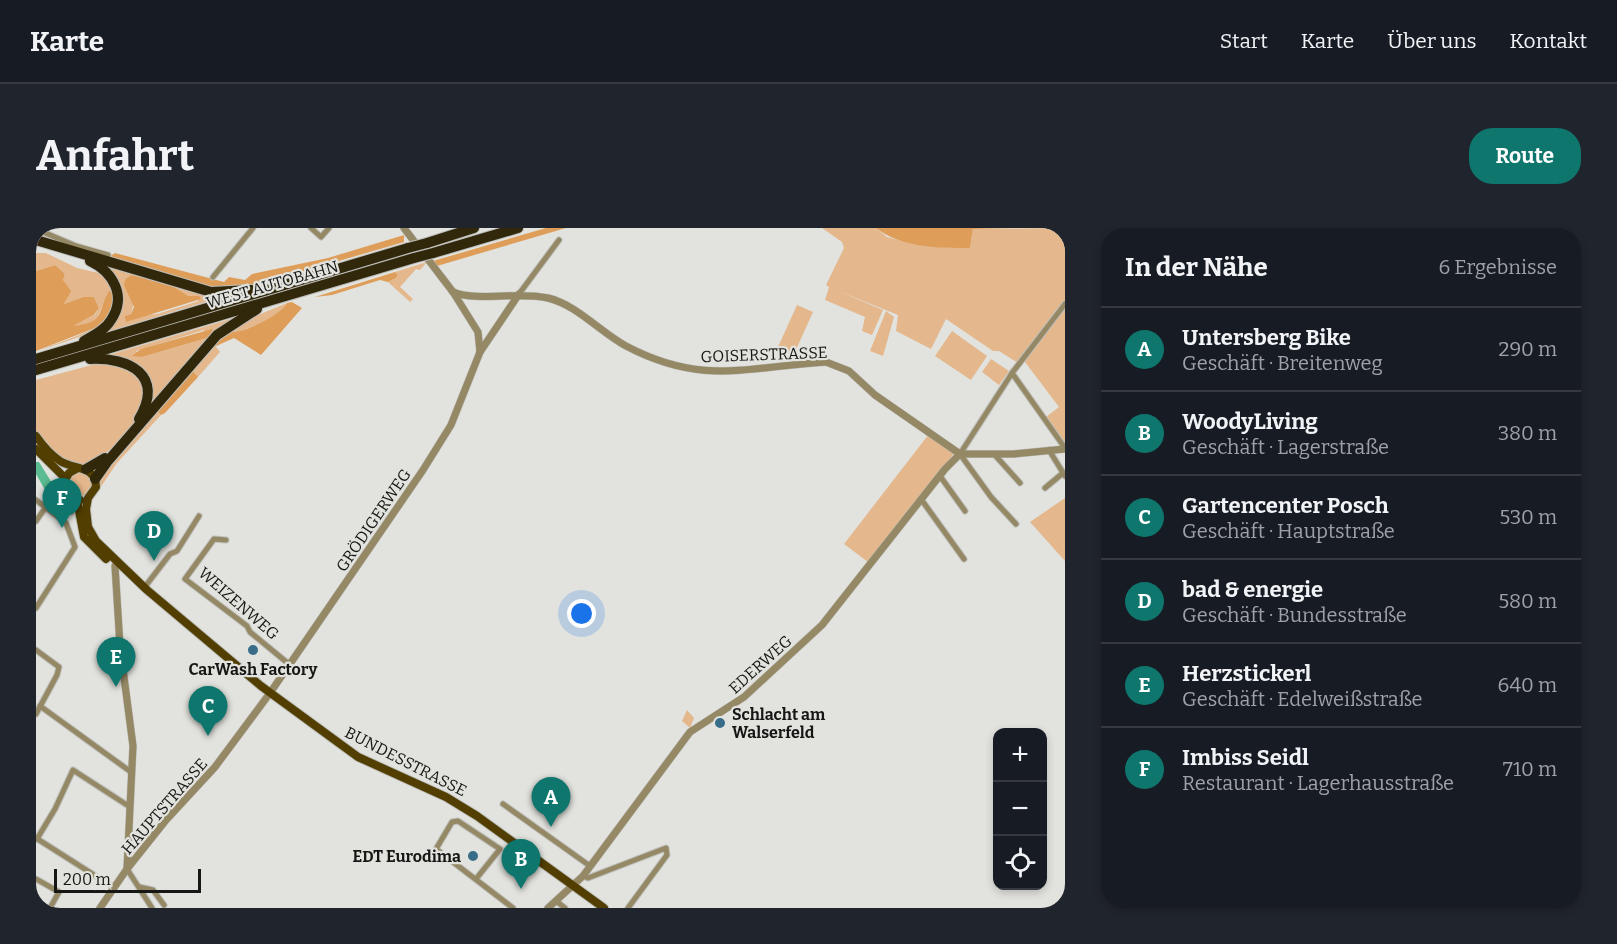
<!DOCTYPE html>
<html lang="de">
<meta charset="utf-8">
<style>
body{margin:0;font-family:Bitter,serif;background:#20242c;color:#f1f3f6}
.controls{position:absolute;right:18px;bottom:18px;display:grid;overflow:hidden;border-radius:12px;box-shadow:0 3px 9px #0003}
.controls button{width:54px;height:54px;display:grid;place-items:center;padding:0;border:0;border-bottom:2px solid #363941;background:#171b24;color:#f1f3f6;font:30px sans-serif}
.scale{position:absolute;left:18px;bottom:15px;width:147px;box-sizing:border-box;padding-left:6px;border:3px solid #161614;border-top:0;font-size:16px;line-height:21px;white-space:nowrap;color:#161614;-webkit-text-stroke:4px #e2e3de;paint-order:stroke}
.you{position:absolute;left:546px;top:386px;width:21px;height:21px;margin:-15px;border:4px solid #fff;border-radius:50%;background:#1a73e8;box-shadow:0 0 0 9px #1a73e833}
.badge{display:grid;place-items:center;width:39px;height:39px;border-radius:50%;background:#0f766e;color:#fff;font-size:20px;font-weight:700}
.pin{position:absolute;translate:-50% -50px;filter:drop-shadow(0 2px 3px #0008)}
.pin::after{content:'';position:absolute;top:32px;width:21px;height:18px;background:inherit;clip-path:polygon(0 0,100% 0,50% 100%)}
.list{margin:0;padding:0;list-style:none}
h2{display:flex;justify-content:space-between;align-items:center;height:78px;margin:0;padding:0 24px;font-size:26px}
h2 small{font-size:20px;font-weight:400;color:#9ea1a6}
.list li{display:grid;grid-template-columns:39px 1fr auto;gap:18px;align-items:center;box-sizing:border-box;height:84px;padding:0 24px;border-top:2px solid #363941}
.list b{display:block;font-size:22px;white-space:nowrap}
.list p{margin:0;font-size:20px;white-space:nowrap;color:#9ea1a6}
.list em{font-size:20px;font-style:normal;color:#9ea1a6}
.icon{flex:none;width:33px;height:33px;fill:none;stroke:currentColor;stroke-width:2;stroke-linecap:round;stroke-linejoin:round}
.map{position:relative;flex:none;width:1029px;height:680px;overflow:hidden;border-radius:24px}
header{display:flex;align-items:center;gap:36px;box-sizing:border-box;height:84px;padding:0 30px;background:#171b24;border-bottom:2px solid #363941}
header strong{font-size:28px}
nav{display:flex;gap:33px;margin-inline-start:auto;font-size:21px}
.intro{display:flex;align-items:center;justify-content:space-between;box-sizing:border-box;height:144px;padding:0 36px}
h1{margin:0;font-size:42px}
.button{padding:15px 27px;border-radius:24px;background:#0f766e;color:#fff;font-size:21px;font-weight:700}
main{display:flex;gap:36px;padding:0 36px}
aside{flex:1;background:#171b24;border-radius:24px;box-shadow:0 3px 9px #0003}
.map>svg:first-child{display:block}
</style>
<header>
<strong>Karte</strong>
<nav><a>Start</a><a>Karte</a><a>Über uns</a><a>Kontakt</a></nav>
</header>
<div class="intro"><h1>Anfahrt</h1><a class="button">Route</a></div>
<main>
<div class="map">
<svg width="1029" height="680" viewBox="0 0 1029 680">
<rect width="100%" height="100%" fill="#e2e3de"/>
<g fill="#e4b78c" fill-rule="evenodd">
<path d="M 786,0 L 840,0 L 851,9 L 866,13 L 934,20 L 937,1 L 1029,0 L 1029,215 L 1010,189 L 1023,179 L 986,130 L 982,135 L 963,123 L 957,123 L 910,91 L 895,121 L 860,103 L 862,87 L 800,62 L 847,82 L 836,107 L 826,103 L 829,89 L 789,72 L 793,59 L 790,57 L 808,20 L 806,14 Z"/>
<path d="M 0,25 L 10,25 L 41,40 L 71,47 C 110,94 34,112 5,122 C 24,112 93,98 76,63 L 73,63 C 62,80 67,99 36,98 L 59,87 L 63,80 L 58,69 L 47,69 L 28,76 L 34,63 L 27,52 L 29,46 L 19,37 L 0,43 Z"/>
<path d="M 391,34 L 384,42 L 380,41 L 364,59 L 377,71 L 374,74 L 352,54 L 360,50 L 362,47 L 359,44 Z"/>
<path d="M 64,35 L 192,67 L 67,105 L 83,80 ZM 117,54 L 131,56 L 163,73 L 121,86 L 89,88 L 95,86 L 98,73 Z"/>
<path d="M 251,75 C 247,86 206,107 195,103 L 201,96 Z"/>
<path d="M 761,77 L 777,84 L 758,126 L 742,119 Z"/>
<path d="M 850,83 L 858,89 L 847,128 L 834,123 Z"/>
<path d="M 198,90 L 111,185 L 112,154 L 73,127 ZM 168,102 L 171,110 L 106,129 L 100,123 Z"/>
<path d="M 916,103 L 951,128 L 935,152 L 899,128 Z"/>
<path d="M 178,116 L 184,124 L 162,149 L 156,142 Z"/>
<path d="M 955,131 L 973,143 L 963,157 L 946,144 Z"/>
<path d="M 67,134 L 102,145 C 104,152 109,161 109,168 C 108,182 96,198 87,208 C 52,248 31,245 0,203 L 0,152 Z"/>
<path d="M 121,183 L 125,187 L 81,235 L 64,260 L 64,250 Z"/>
<path d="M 893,206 L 916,221 L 917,227 L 832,334 L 808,316 Z"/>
<circle cx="44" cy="256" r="12"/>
<path d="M 1029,270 L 1029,333 L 994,294 Z"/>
<path d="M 31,271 L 38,275 L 38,287 L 29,287 L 15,278 Z"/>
<path d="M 651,482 L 658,490 L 654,500 L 646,493 Z"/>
</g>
<g fill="#de9e5a">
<path d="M 510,0 L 530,0 L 401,38 L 397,33 Z"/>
<path d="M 840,0 L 978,0 L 937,1 L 934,20 C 904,20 865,20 840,0 Z"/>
<path d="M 0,4 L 73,29 L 79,25 L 188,54 L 193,49 L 209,52 L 216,46 L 292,30 L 368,7 L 368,14 L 227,55 L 209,60 L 175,60 L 0,9 Z"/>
<path d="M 19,37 L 29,46 L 27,52 L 35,63 L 28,76 L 47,69 L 58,69 L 63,80 L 58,87 L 37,98 C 71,95 61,81 73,63 L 76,63 C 78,78 74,87 64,98 L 0,123 L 0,43 Z"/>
<path d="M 359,44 L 362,47 L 360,50 L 352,54 L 344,52 L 296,67 L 279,69 Z"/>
<path d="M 95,47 L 134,57 L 153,68 L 163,68 L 165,71 L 90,94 L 89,88 L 95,86 L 98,79 L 88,57 L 89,52 Z"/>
<path d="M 256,74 L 266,80 L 225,127 L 198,110 L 178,119 L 178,116 L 195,103 C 206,107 246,86 251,75 Z"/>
<path d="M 176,101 L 177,104 L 171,110 L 106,129 L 96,128 L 105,121 Z"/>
<path d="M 156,142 L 162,149 L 129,185 L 125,187 L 121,183 Z"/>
</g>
<path fill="#5abc90" d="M 0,234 L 3,234 L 16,255 L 17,258 L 9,262 L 0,246 Z"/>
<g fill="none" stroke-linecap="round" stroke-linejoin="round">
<g stroke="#bdbeba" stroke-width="7">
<g id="minor">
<path d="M 275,0 L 285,9 L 293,0"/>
<path d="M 0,1 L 40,18 L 72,27"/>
<path d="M 177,49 L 217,0"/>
<path d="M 483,66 L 523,12"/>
<path d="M 976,145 L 1029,220"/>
<path d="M 1013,222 L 1029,248"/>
<path d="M 958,226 L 984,255"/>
<path d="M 904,248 L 929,283"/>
<path d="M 1009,260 L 1027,245"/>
<path d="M 885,271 L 928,331"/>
<path d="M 0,272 L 30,295 L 39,319 L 0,380"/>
<path d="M 15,275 L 34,269"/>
<path d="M 0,293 L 14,273 L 29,258"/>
<path d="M 980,296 L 955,269 L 924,226 L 976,145 L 1029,76"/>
<path d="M 190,312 L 178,311 L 149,351 L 211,398 L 214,404 L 254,437"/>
<path d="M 108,360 L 134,326 L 141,323 L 163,288"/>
<path d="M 0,422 L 23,439 L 21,447 L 0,486"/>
<path d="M 4,478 L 95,544"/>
<path d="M 467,576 L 554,638"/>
<path d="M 0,610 L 77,659"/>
<path d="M 1,611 L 19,581 L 37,542 L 94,579"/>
<path d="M 91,641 L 116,680"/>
<path d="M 547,648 L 552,650 L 630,620 L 631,627 L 592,680"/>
<path d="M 0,651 L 23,664 L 14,680"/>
<path d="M 440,651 L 464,621 L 422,593 L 416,594 L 400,621 L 477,680"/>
<path d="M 103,659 L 117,662 L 128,677"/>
<path d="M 520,673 L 529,680"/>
</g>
</g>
<g stroke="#bdbeba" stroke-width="8">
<g id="tertiary">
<path d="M 417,64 C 440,74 484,63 512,70 C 541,77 564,104 590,118 C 666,158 710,139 790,134 L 813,143 L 839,167 L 924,226 L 978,226 L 1029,221"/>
<path d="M 444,124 L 483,66"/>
<path d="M 79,338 L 84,418 L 97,518 L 91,641"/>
<path d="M 64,680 L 91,641 L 130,592 L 179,539 L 234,465 L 387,242 L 415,197 L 444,124 L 442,104 L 417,64 L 368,0"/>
<path d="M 512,680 L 547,648 L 654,504 L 708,469 L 786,397 L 909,241 L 924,226"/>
</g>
</g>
<g stroke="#bdbeba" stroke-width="10">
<g id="primary">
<path d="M 0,208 C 7,218 15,227 24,233 C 38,242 60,237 60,259 L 52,270 L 50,281 L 52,299 L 60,313 L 111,362 L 225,458 L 322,529 L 410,569 L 441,588 L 568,680"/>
<path d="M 0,221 L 29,250"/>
<path d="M 42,240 L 33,245 L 28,254 L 33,267 L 44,272"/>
<path d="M 41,272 L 48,309 L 70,331"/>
</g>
</g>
<g stroke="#bdbeba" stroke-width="12">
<g id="motorway">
<path d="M 0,12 L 175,64 L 215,62"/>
<path d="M 391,15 L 438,0"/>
<path d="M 397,25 L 482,0"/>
<path d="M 48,113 C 58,107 69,102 75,92 C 91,68 77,44 54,33"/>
<path d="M 0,131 L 372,20"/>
<path d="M 54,131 C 93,129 129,147 103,191"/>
<path d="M 0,142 L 378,30"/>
<path d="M 50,241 L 69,230"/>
<path d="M 59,251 L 71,234 L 181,107 L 221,81"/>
</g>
</g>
<use href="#minor" stroke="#958865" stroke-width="5"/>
<use href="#tertiary" stroke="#958865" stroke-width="7"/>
<use href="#primary" stroke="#513e00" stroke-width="8"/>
<use href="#motorway" stroke="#31270b" stroke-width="10"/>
<g stroke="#bdbeba" stroke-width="12" stroke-linecap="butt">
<g id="motorway-bridge">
<path d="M 372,20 L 391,15"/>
<path d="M 378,30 L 397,25"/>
</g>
</g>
<use href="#motorway-bridge" stroke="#31270b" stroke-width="10"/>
</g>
<g fill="#386c89" stroke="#e2e3de" stroke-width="2">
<circle cx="217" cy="422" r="6"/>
<circle cx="684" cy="495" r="6"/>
<circle cx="437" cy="628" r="6"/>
</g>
<g text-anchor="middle" stroke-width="4.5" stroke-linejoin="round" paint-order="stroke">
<g font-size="16" fill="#161614" stroke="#e2e3de">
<text transform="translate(236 56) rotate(-16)" y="6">WEST AUTOBAHN</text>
<text transform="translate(728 126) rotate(-2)" y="6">GOISERSTRASSE</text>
<text transform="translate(337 292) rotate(-56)" y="6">GRÖDIGERWEG</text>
<text transform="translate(203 375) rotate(41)" y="6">WEIZENWEG</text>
<text transform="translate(724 436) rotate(-42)" y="6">EDERWEG</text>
<text transform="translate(370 533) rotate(27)" y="6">BUNDESSTRASSE</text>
<text transform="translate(128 578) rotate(-49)" y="6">HAUPTSTRASSE</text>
</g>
<g font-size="16" font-weight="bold" fill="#161614" stroke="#e2e3de">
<text x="217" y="447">CarWash Factory</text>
<text x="696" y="492" text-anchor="start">Schlacht am<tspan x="696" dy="18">Walserfeld</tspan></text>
<text x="425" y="634" text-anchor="end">EDT Eurodima</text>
</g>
</g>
</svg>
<div class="controls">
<button>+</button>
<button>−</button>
<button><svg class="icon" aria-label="locate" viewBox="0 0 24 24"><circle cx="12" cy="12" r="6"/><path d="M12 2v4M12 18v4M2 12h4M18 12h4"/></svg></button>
</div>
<div class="scale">200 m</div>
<div class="you"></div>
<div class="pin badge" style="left:515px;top:599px">A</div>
<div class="pin badge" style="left:485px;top:661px">B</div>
<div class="pin badge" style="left:172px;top:508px">C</div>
<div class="pin badge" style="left:118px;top:333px">D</div>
<div class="pin badge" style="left:80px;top:459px">E</div>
<div class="pin badge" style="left:26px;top:300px">F</div>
</div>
<aside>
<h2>In der Nähe<small>6 Ergebnisse</small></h2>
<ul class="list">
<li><span class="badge">A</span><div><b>Untersberg Bike</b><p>Geschäft · Breitenweg</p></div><em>290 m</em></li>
<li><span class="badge">B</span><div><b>WoodyLiving</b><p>Geschäft · Lagerstraße</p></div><em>380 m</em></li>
<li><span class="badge">C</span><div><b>Gartencenter Posch</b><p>Geschäft · Hauptstraße</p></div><em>530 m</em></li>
<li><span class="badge">D</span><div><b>bad &amp; energie</b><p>Geschäft · Bundesstraße</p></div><em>580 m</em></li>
<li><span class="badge">E</span><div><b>Herzstickerl</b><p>Geschäft · Edelweißstraße</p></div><em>640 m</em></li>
<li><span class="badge">F</span><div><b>Imbiss Seidl</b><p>Restaurant · Lagerhausstraße</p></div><em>710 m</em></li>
</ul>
</aside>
</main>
